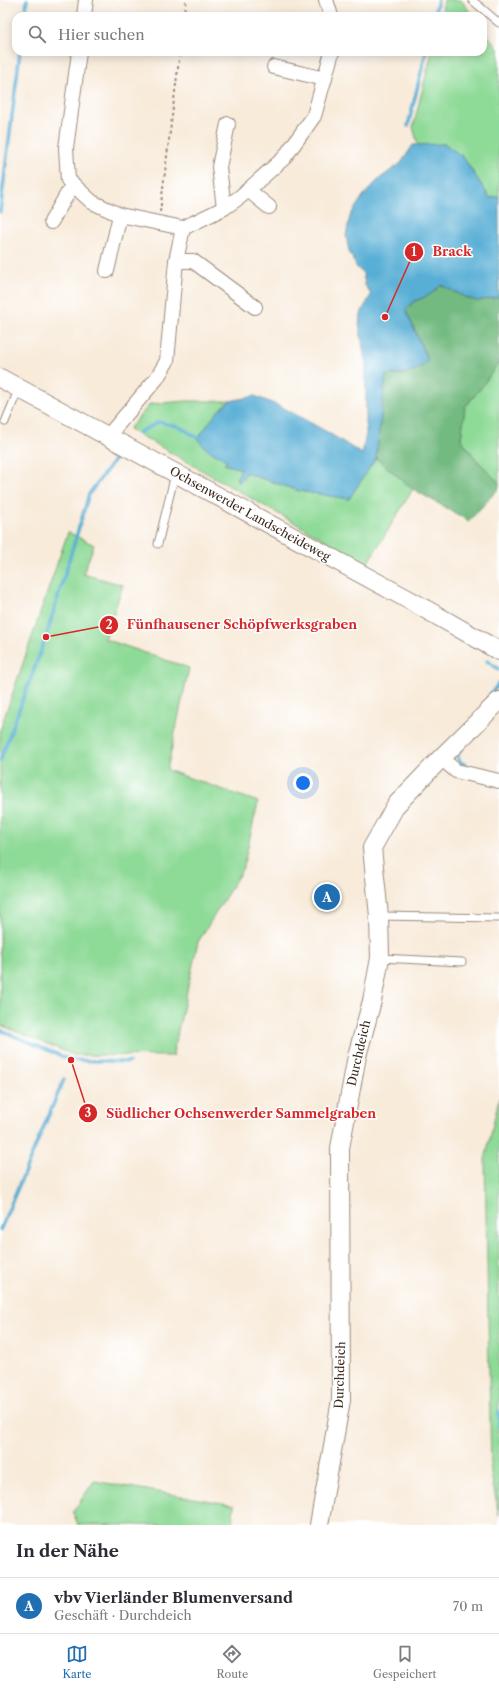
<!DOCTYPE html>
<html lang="de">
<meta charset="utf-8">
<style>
body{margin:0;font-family:"Libre Caslon Text",serif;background:#f7f7f7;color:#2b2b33}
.you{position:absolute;left:303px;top:783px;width:14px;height:14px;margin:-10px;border:3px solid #fff;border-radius:50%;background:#1a73e8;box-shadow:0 0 0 6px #1a73e833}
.badge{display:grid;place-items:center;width:26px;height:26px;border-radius:50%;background:#1f6fb2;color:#fff;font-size:13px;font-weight:700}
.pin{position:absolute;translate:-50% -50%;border:2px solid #fff;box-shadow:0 1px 4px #0006}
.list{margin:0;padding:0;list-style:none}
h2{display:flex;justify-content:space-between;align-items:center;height:52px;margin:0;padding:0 16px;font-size:17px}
h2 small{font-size:13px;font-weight:400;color:#7c7c81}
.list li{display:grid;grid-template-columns:26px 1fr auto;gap:12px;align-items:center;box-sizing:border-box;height:56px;padding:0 16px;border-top:1px solid #e1e1e2}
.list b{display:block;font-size:15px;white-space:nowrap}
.list p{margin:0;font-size:13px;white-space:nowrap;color:#7c7c81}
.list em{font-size:13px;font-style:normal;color:#7c7c81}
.icon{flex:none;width:22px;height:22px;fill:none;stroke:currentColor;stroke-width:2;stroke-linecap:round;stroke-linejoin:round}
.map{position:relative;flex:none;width:499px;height:1525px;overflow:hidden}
.search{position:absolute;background:#fff;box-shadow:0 2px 10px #0003;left:12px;right:12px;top:12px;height:44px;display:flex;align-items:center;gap:10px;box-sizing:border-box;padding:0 14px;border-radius:12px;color:#7c7c81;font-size:15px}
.sheet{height:108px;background:#fff}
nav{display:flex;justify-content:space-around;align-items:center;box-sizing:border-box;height:56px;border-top:1px solid #e1e1e2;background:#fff;font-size:11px;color:#7c7c81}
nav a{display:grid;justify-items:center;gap:2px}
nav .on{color:#1f6fb2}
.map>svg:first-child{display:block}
</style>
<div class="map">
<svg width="499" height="1525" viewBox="0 0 499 1525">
<rect width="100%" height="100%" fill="#fff"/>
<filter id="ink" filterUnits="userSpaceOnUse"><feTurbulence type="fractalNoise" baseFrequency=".025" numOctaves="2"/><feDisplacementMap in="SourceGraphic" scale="8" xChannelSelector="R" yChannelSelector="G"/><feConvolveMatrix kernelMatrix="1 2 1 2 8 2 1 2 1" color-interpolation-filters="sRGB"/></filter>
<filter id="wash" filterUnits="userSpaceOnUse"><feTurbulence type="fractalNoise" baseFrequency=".012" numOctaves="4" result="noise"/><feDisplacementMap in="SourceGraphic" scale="16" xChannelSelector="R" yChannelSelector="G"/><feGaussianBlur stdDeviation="0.9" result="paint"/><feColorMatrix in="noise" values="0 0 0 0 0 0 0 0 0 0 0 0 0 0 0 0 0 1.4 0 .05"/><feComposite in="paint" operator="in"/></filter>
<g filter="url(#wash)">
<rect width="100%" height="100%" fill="#f8ebda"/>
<g fill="#8eda97" stroke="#64825a">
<path d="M 444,0 L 461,0 L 473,16 L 441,16 Z"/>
<path d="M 483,29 L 499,50 L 499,196 L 490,198 L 463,157 L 445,144 L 418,145 L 413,127 L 432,52 L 483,52 Z"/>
<path d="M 499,362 L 499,483 L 476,459 L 461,439 L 465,407 L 481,388 Z"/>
<path d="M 187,401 L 230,401 L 218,411 L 198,438 L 214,454 L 227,460 L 224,464 L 241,469 L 239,482 L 246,473 L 299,491 L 349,499 L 376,458 L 413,489 L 367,564 L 129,429 L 150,404 Z"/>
<path d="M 68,532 L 94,545 L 83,574 L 123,585 L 105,639 L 189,668 L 167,770 L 258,802 L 243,868 L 198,942 L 173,1053 L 174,1056 L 74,1055 L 0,1025 L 0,730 Z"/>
<path d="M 499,1098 L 499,1516 L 491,1473 L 485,1160 Z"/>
<path d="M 94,1481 L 234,1505 L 232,1525 L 78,1525 L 73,1512 Z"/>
</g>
<path fill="#72ba80" stroke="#56724f" d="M 441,285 L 467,298 L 477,301 L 499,297 L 499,362 L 481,388 L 465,407 L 461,439 L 476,459 L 499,483 L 499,488 L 469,521 L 413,489 L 376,458 L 386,375 C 406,375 412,374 428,361 L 406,310 L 413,302 L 431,294 Z"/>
<path fill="#58afd5" stroke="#4a6c7a" d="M 445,144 L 463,157 L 490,198 L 499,196 L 499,297 L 477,301 L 467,298 L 441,285 L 431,294 L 413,302 L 406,310 L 428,361 C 412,374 407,374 386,375 L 376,458 L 349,499 L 299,491 L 246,473 L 239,483 L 236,479 L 241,469 L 224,464 L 227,460 C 217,455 202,449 198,438 L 218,411 L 230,401 L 255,396 L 284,408 L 329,433 L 362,454 L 366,434 L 366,367 L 359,323 L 362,311 L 371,295 L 365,285 L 363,273 L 357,268 L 349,251 L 346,236 L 350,216 L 363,196 L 379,179 L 401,163 L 413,145 Z"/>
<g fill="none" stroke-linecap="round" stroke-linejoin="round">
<g stroke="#58afd5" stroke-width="3.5">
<path d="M 25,16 L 27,0"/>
<path d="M 434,16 L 438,0"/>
<path d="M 408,126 L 426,52"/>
<path d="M 0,212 L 20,52"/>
<path d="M 138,433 L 159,422 L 180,427 L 198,438"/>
<path d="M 487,661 L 496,667 L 499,670"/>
<path d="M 488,698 L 499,683"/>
<path d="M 461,750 L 457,756 L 460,762 L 466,765"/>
<path d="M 0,761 L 46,637 L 89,494 L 118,455"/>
<path d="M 0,1030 L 71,1060 L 129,1062"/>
<path d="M 0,1230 L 64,1079"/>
<path d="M 499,1411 L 499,1426"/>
</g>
</g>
</g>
<g filter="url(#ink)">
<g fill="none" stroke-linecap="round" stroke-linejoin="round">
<g stroke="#9a8a7c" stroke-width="9">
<g id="service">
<path d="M 472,0 L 499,23"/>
<path d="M 5,422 L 19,388"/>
<path d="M 158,544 L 175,474"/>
<path d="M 379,916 L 499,918"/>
<path d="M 380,958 L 462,962"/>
</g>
</g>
<g stroke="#9a8a7c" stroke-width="16">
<g id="minor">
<path d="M 326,0 L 331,16"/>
<path d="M 84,16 L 86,0"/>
<path d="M 79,52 L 66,148 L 68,180 L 92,202 L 120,215 L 183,228 L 224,208 L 240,197 L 284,158 L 314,116 L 332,52"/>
<path d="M 274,67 L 325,79"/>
<path d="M 248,190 L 269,207"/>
<path d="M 224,208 L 219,167 L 228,124"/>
<path d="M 51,222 L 73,184"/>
<path d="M 176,261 L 193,261 L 255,307"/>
<path d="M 107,271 L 120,215"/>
<path d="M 108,436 L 157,378 L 167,361 L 176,261 L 183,228"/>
<path d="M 441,758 L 456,771 L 499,781"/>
</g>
</g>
<g stroke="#9a8a7c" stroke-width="20">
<g id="tertiary">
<path d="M 0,378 L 413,602 L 499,651"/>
<path d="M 319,1525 L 341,1400 L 340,1148 L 357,1056 L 372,1001 L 380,958 L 379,916 L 372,848 L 396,805 L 441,758 L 499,701"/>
</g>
</g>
<g stroke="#9a8a7c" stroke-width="2" stroke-dasharray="3 3" stroke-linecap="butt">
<path d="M 184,16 L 186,0"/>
<path d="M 160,212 L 180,52"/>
</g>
<use href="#service" stroke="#fff" stroke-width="7"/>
<use href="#minor" stroke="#fff" stroke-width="14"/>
<use href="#tertiary" stroke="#fff" stroke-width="18"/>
</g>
</g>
<g text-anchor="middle" stroke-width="3" stroke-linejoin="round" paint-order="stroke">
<g font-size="12" fill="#3b2a1e" stroke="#fff">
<text transform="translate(250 514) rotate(29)" y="4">Ochsenwerder Landscheideweg</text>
<text transform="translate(359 1053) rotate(-77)" y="4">Durchdeich</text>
<text transform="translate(340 1375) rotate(-88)" y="4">Durchdeich</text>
</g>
</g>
<path fill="none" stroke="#d62828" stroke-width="1.5" d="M385 317L414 252M46 637L109 625M71 1060L88 1113"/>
<g fill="#d62828" stroke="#fff" stroke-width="1.5">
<circle cx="385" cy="317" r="4"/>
<circle cx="46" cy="637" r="4"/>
<circle cx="71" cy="1060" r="4"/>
<circle cx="414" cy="252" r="10"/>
<circle cx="109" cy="625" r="10"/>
<circle cx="88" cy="1113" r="10"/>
</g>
<g font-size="12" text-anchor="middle" font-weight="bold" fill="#fff">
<text x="414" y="256">1</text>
<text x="109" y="629">2</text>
<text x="88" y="1117">3</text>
</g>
<g font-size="13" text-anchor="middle" font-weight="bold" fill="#d62828" stroke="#fff" stroke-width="3" stroke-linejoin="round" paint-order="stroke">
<text x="452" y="256">Brack</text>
<text x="242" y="629">Fünfhausener Schöpfwerksgraben</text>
<text x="241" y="1118">Südlicher Ochsenwerder Sammelgraben</text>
</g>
</svg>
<div class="you"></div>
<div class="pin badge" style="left:327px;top:897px">A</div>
<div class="search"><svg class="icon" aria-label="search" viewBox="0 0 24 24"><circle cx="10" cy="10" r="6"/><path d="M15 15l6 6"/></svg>Hier suchen</div>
</div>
<section class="sheet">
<h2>In der Nähe<small></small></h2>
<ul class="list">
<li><span class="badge">A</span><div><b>vbv Vierländer Blumenversand</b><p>Geschäft · Durchdeich</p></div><em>70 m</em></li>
</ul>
</section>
<nav>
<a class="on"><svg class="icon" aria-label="map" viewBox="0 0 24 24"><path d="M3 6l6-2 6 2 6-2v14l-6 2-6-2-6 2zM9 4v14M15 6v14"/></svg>Karte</a>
<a><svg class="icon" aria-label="directions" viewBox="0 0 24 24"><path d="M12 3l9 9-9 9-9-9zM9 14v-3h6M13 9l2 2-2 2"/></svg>Route</a>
<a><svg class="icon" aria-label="saved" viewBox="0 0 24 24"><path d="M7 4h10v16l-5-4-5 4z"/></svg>Gespeichert</a>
</nav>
